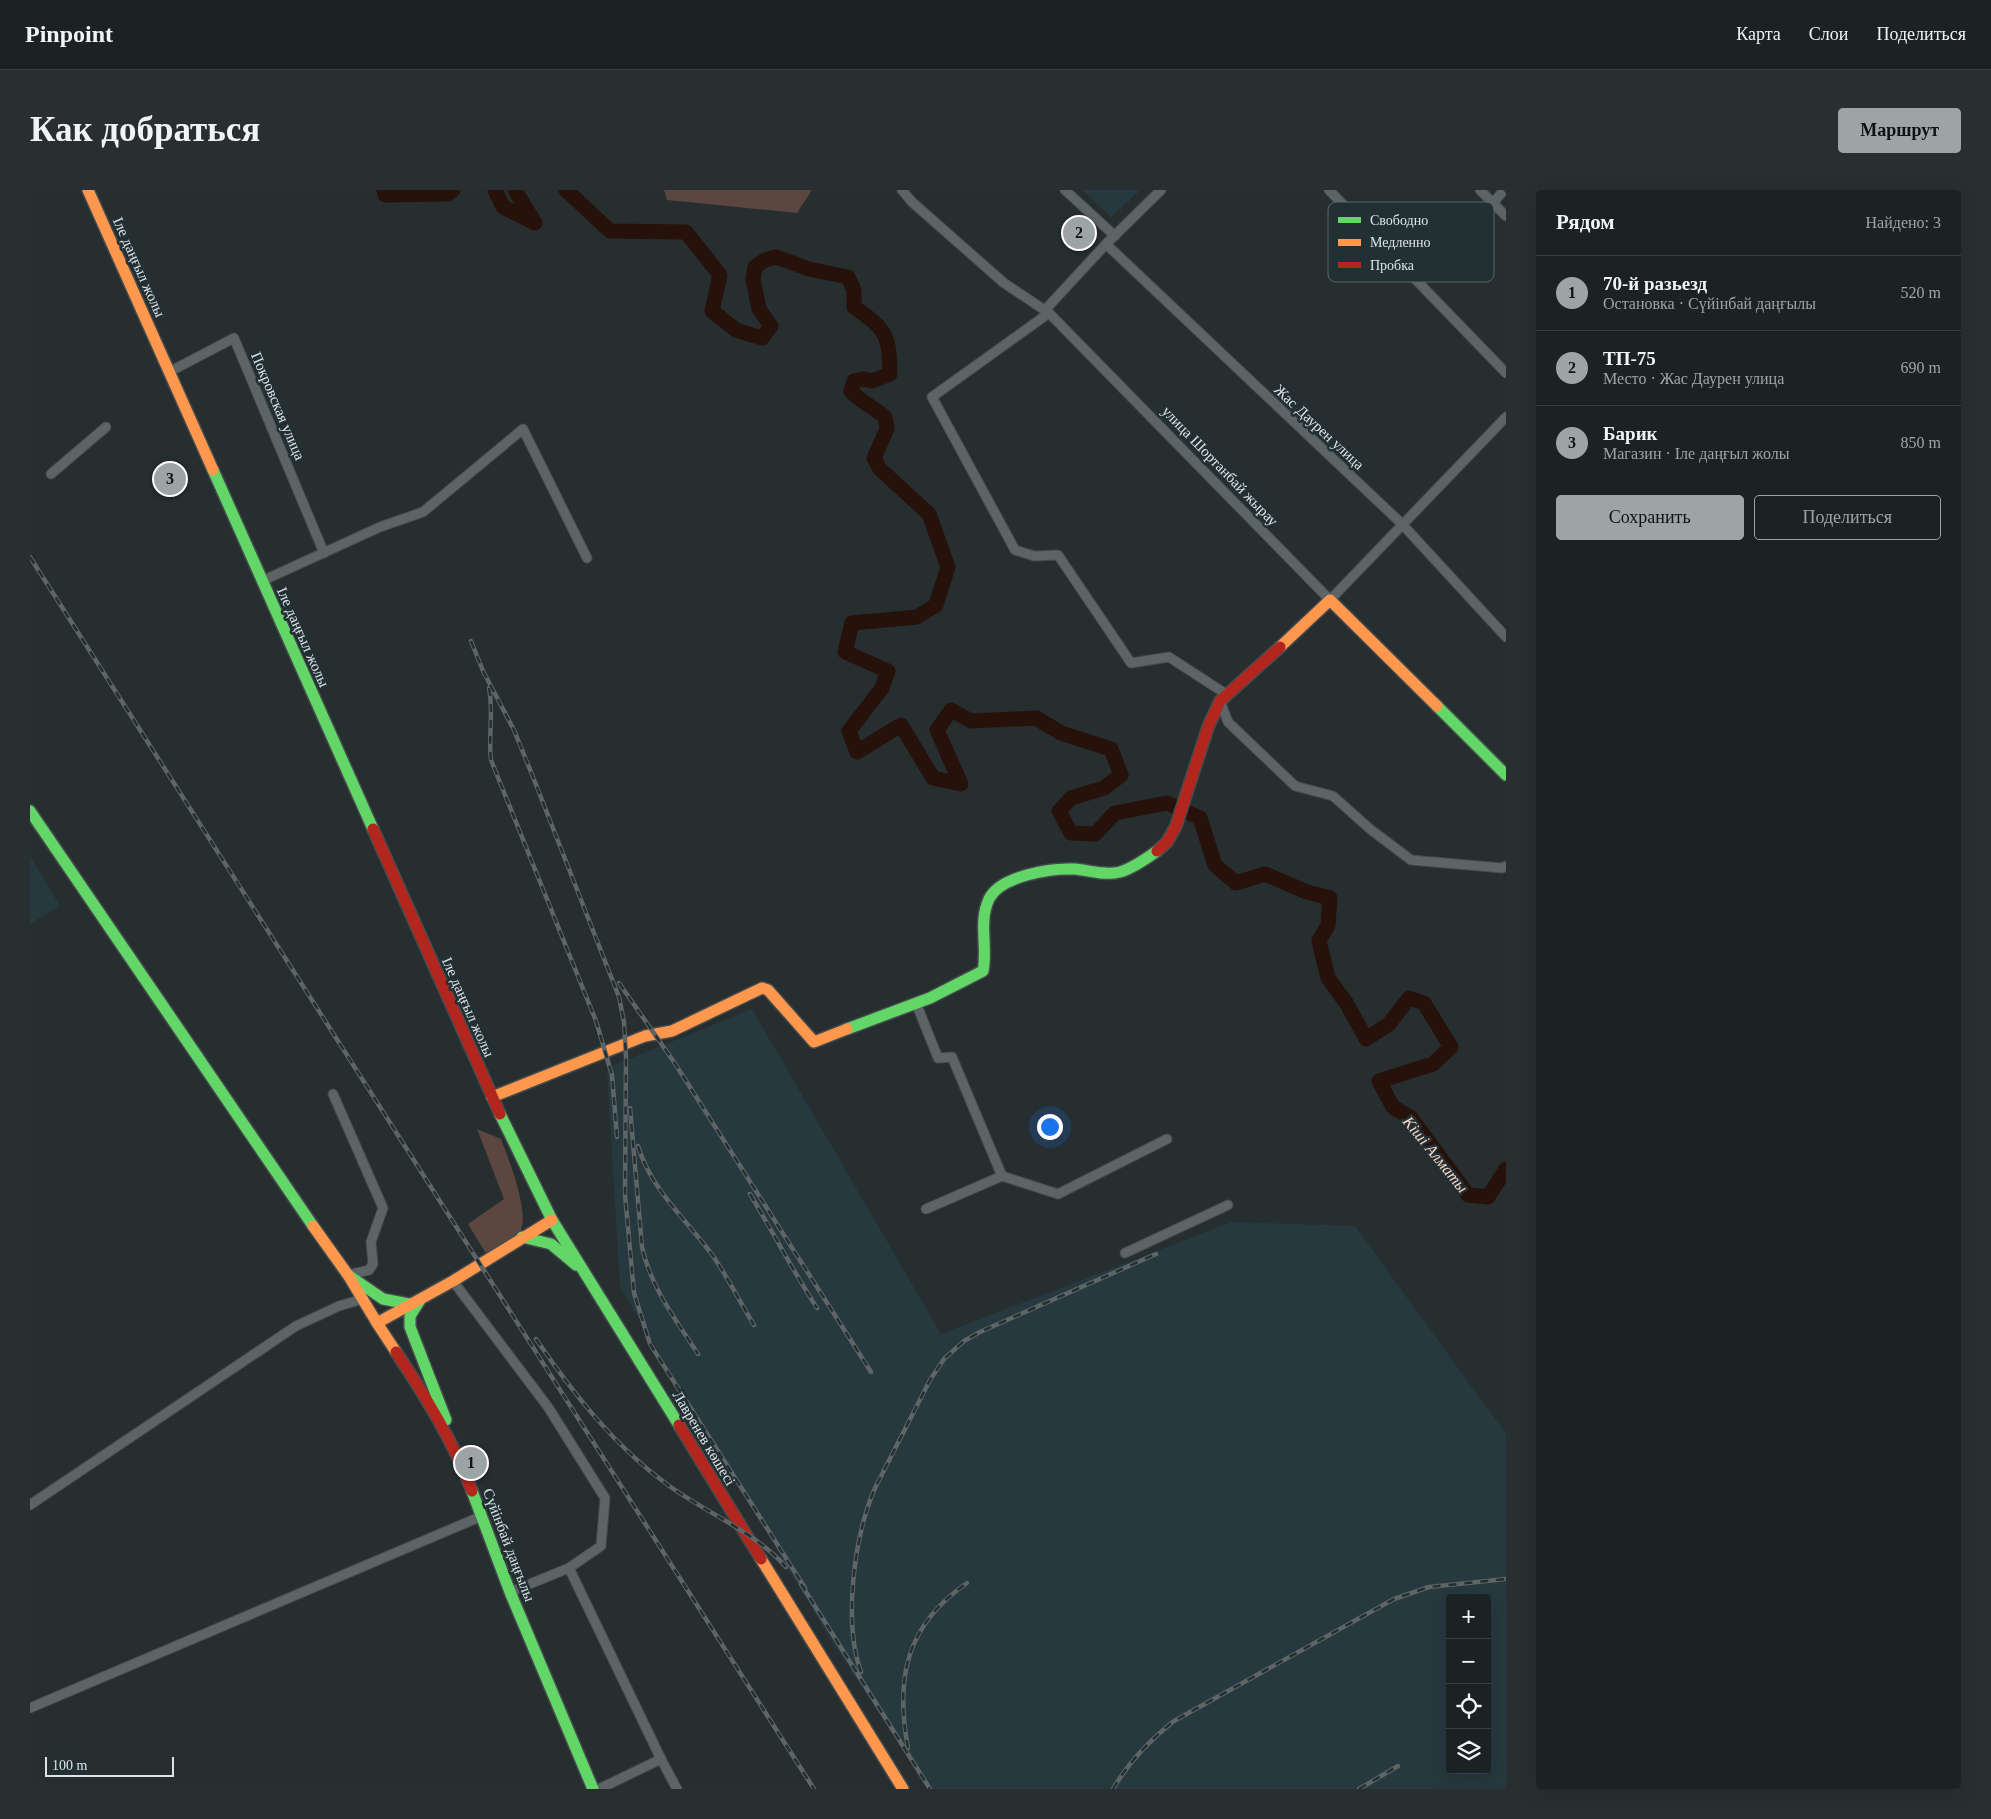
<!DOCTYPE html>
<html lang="ru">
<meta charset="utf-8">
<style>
body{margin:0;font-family:Georgia,serif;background:#292f31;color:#f1f3f6}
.controls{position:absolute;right:15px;bottom:15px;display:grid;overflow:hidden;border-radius:5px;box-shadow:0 5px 20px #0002}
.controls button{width:45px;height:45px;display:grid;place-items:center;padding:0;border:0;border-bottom:1px solid #3a3f41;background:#1c2224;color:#f1f3f6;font:25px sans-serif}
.scale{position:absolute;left:15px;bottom:12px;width:129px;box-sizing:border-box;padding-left:5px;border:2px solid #dce4e6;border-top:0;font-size:14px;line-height:18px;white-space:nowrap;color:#dce4e6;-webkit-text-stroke:4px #233033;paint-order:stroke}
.you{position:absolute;left:1019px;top:936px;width:18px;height:18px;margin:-12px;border:4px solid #fff;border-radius:50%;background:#1a73e8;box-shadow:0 0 0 8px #1a73e833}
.badge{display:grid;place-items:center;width:32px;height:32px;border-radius:50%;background:#9ca4a6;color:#111;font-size:16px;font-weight:700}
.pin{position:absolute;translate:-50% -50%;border:2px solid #fff;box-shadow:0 1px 5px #0006}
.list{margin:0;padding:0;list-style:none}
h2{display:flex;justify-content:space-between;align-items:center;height:65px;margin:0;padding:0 20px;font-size:21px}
h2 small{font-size:16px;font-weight:400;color:#a0a4a6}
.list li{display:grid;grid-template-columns:32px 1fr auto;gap:15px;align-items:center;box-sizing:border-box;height:75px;padding:0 20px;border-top:1px solid #3a3f41}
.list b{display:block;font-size:19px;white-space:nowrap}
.list p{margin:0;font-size:16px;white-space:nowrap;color:#a0a4a6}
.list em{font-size:16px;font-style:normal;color:#a0a4a6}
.actions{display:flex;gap:10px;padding:15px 20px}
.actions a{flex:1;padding:11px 0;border:1px solid #9ca4a6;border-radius:5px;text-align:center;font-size:18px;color:#9ca4a6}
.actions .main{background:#9ca4a6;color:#111}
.icon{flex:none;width:28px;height:28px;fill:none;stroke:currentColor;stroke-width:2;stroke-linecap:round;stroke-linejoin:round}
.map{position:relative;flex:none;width:1476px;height:1599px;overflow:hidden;border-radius:5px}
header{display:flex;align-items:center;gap:30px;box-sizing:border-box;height:70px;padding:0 25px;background:#1c2224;border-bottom:1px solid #3a3f41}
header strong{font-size:24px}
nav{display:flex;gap:28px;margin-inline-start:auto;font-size:18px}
.intro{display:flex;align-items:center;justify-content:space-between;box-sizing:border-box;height:120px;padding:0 30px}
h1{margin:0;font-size:35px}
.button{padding:12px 22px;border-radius:5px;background:#9ca4a6;color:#111;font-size:18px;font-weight:700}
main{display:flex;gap:30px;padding:0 30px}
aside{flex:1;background:#1c2224;border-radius:5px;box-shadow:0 5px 20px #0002}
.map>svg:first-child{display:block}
</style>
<header>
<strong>Pinpoint</strong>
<nav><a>Карта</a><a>Слои</a><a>Поделиться</a></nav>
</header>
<div class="intro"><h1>Как добраться</h1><a class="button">Маршрут</a></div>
<main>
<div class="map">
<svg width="1476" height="1599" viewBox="0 0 1476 1599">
<rect width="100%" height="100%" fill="#262e30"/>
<g fill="#26393e" fill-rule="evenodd">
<path d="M 1052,0 L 1110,0 L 1081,27 Z"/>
<path d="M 0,666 L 30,716 L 0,734 Z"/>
<path d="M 722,819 L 911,1144 L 1202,1032 L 1325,1036 L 1476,1244 L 1476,1599 L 899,1599 L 803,1454 L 590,1097 L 577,878 ZM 1420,1408 L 1457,1408 L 1457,1580 L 1420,1580 Z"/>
</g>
<g fill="#5c4640">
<path d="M 634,0 L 782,0 L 767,23 L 637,10 Z"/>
<path d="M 447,939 L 471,949 C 478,967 502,1027 489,1043 C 481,1052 467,1059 457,1065 L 438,1034 L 474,1009 Z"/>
</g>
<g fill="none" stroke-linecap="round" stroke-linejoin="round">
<g stroke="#26110b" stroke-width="15">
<path d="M 354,0 L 355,5 L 418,4 L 423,0"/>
<path d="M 465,0 L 473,17 L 505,33 L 486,2 L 487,0"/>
<path d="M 536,0 L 580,41 L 656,42 L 690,85 L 682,121 L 706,140 L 732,148 L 741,136 L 729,119 L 723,89 L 725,77 L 735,70 L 746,67 L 779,79 L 818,87 L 824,100 L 824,117 C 857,140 859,144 860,184 L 842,191 L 834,189 L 824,191 L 821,201 C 830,212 844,217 855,227 L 857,239 L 844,268 L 850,279 L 899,324 L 918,377 L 906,415 L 887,427 L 822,433 L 815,462 L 858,481 L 852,498 L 819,541 L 827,562 L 871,535 L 903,588 L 931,594 L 907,540 L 921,520 L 941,531 L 1006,528 L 1031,543 L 1081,559 L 1091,585 L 1074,598 L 1041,608 L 1029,621 L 1041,643 L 1065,644 L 1085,623 L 1137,613 L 1170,628 L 1185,675 L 1206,693 L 1235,684 L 1277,702 L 1300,708 L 1298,735 L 1289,751 L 1298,788 L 1317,814 L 1336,849 L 1359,834 L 1379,808 L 1394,813 L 1421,857 L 1403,874 L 1349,891 L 1363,917 L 1381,928 L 1438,1005 L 1458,1007 L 1476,979"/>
</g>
<g stroke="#454b4d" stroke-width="11">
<g id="street">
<path d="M 872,0 L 882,12 L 974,93 L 1019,123 L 1300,410 L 1476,227"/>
<path d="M 1035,0 L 1085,46"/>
<path d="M 1299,0 L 1476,183"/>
<path d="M 1450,0 L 1476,26"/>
<path d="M 1463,13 L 1474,0"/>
<path d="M 1076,54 L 1372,334 L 1476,447"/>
<path d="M 1015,120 L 1076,54 L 1131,0"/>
<path d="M 1019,123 L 902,207 L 985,360 L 1004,366 L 1028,365 L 1101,473 L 1139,467 L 1196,504"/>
<path d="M 139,182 L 204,148 L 294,363"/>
<path d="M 21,284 L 76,237"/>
<path d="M 232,391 L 350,337 L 393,322 L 493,239 L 557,368"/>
<path d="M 1190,511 L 1198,532 L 1265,596 L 1303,606 L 1340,639 L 1381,670 L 1472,678 L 1476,676"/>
<path d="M 886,813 L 908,868 L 922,867 L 972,986"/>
<path d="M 303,904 L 353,1018 L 341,1052 L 343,1074 L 339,1080 L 318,1085"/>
<path d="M 896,1019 L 972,986 L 1028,1004 L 1137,949"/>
<path d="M 1095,1063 L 1198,1015"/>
<path d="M 423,1091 L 518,1217 L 575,1308 L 571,1356 L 539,1378"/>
<path d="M 0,1315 L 266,1136 L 309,1116 L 333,1109"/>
<path d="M 480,1402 L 539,1378 L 631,1569 L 569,1599"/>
<path d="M 0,1518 L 452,1326"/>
<path d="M 631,1569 L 647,1599"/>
</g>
</g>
<g stroke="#454b4d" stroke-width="14">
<g id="fast">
<path d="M 183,280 L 343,639"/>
<path d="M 1407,516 L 1476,585"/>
<path d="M 0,621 L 283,1036"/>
<path d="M 817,839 L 900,808 L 953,781 C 958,757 948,732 959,709 C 970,686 1021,678 1044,679 C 1059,680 1074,686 1090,682 C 1103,678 1116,669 1127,661"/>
<path d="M 470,924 L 522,1030 L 649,1235"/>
<path d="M 492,1047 L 521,1054 L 546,1075"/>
<path d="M 318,1085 L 353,1109 L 379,1114"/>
<path d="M 390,1110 L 380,1126 L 380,1137 L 416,1230"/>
<path d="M 442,1301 L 480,1402 L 563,1599"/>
</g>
</g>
<g stroke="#454b4d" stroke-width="14">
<g id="slow">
<path d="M 58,0 L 183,280"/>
<path d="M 1250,457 L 1300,410 L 1407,516"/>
<path d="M 462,907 L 615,846 L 642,841 L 732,798 L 738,800 L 784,852 L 817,839"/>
<path d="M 283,1036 L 318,1085 L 347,1133"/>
<path d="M 366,1162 L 347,1133 L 423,1091 L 522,1030"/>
<path d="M 731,1369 L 873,1599"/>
</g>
</g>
<g stroke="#454b4d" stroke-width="14">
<g id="jam">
<path d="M 343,639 L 470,924"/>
<path d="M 1127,661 L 1137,652 L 1146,636 L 1178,537 L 1190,511 L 1250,457"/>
<path d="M 366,1162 C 396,1207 423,1251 442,1301"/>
<path d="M 649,1235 L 731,1369"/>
</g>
</g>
<use href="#street" stroke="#5d6466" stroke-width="9"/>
<use href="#fast" stroke="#63d668" stroke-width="11"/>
<use href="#slow" stroke="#ff974d" stroke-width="11"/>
<use href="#jam" stroke="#b3261e" stroke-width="11"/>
<g stroke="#5f6567" stroke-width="4.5">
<g id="rail">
<path d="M 0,367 L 784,1599"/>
<path d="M 441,451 L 453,481 L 484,540 L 503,587 L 589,807 L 594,832 L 596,866 L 595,1005 L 604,1103 L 620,1154 L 775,1398"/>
<path d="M 459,498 C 464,522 458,546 461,570 L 566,831 L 582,885 L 587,947"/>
<path d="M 589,793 L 644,872 L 841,1182"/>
<path d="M 600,918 L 612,1057 C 621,1098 646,1130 668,1164"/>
<path d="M 608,956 C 621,1000 657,1030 683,1066 C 698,1088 710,1112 724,1135"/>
<path d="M 720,1004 C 743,1042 763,1081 787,1118"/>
<path d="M 506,1149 C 542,1202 585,1257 638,1295 C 676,1323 724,1341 756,1377"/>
<path d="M 771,1394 L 900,1599"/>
<path d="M 831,1482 C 813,1433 824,1346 845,1298 L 900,1190 L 914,1169 L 934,1151 L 950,1142 L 1126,1064"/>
<path d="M 878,1558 C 865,1488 876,1435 937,1393"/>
<path d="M 1083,1599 C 1098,1573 1120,1550 1144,1531 L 1364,1409 L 1399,1397 L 1476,1389"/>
<path d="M 1329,1599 L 1368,1576"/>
</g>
</g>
<use href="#rail" stroke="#233033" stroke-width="2.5" stroke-dasharray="8" stroke-linecap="butt"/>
</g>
<g text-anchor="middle" stroke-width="5" stroke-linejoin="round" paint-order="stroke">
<g font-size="15" fill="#dce4e6" stroke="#233033">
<text transform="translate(109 77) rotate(66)" y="5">Іле даңғыл жолы</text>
<text transform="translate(248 216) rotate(67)" y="5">Покровская улица</text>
<text transform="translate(1289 237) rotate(43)" y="5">Жас Даурен улица</text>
<text transform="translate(1190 276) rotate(46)" y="5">улица Шортанбай жырау</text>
<text transform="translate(273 447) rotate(66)" y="5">Іле даңғыл жолы</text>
<text transform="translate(438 817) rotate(66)" y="5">Іле даңғыл жолы</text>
<text transform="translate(674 1248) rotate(59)" y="5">Лавренев көшесі</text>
<text transform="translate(479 1355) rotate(69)" y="5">Сүйінбай даңғылы</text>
</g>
<g font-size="16" font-style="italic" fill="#fad6ca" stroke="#233033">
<text transform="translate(1406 964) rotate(51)" y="6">Кіші Алматы</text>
</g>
</g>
<rect x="1298" y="12" width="166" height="80" rx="8" fill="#233033" stroke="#5a6669" stroke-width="1"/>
<rect x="1308" y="27" width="23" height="6" fill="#63d668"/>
<rect x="1308" y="49" width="23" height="7" fill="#ff974d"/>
<rect x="1308" y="72" width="23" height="6" fill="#b3261e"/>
<g font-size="14" fill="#dce4e6">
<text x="1340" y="35">Свободно</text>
<text x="1340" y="57">Медленно</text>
<text x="1340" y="80">Пробка</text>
</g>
</svg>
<div class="controls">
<button>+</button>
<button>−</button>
<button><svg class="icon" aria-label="locate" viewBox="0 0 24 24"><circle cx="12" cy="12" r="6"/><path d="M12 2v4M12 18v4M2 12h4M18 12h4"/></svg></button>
<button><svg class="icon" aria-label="layers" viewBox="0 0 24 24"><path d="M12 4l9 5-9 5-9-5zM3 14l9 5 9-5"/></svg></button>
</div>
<div class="scale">100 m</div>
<div class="you"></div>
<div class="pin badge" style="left:441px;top:1273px">1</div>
<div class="pin badge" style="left:1049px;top:43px">2</div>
<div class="pin badge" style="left:140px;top:289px">3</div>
</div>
<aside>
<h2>Рядом<small>Найдено: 3</small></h2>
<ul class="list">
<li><span class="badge">1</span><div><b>70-й разьезд</b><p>Остановка · Сүйінбай даңғылы</p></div><em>520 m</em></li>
<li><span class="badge">2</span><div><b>ТП-75</b><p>Место · Жас Даурен улица</p></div><em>690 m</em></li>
<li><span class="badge">3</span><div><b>Барик</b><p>Магазин · Іле даңғыл жолы</p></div><em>850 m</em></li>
</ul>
<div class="actions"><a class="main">Сохранить</a><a>Поделиться</a></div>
</aside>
</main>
